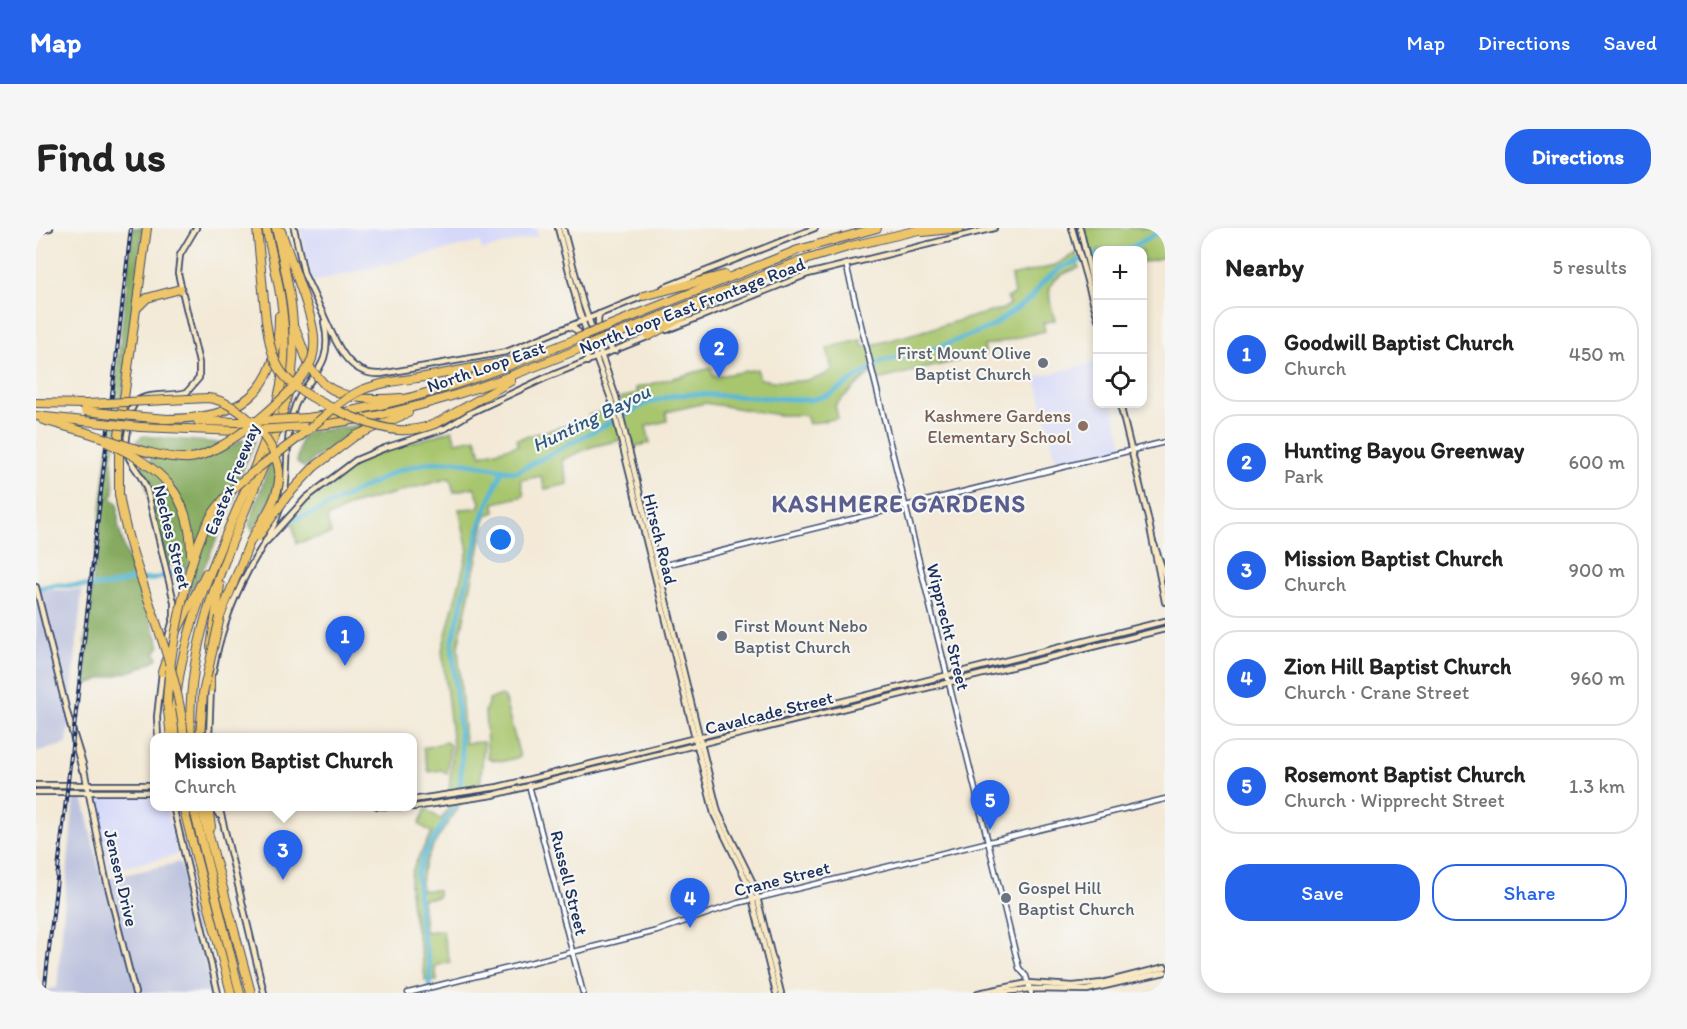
<!DOCTYPE html>
<meta charset="utf-8">
<style>
body{margin:0;font-family:Itim,sans-serif;background:#f6f6f6;color:#222}
.controls{position:absolute;right:18px;top:18px;display:grid;overflow:hidden;border-radius:12px;box-shadow:0 3px 9px #0003}
.controls button{width:54px;height:54px;display:grid;place-items:center;padding:0;border:0;border-bottom:2px solid #e0e0e0;background:#fff;color:#222;font:30px sans-serif}
.you{position:absolute;left:465px;top:312px;width:21px;height:21px;margin:-15px;border:4px solid #fff;border-radius:50%;background:#1a73e8;box-shadow:0 0 0 9px #1a73e833}
.badge{display:grid;place-items:center;width:39px;height:39px;border-radius:50%;background:#2563eb;color:#fff;font-size:20px;font-weight:700}
.pin{position:absolute;translate:-50% -50px;filter:drop-shadow(0 2px 3px #0008)}
.pin::after{content:'';position:absolute;top:32px;width:21px;height:18px;background:inherit;clip-path:polygon(0 0,100% 0,50% 100%)}
.popup{position:absolute;left:114px;top:505px;width:267px;height:78px;box-sizing:border-box;display:grid;place-content:center;border-radius:12px;background:#fff;filter:drop-shadow(0 2px 4px #0005);font-size:20px;white-space:nowrap;color:#767676}
.popup b{font-size:22px;color:#222}
.popup::after{content:'';position:absolute;left:50%;top:100%;margin-left:-12px;border:12px solid transparent;border-top-color:#fff}
.list{margin:0;padding:0;list-style:none}
h2{display:flex;justify-content:space-between;align-items:center;height:78px;margin:0;padding:0 24px;font-size:26px}
h2 small{font-size:20px;font-weight:400;color:#767676}
.list li{display:grid;grid-template-columns:39px 1fr auto;gap:18px;align-items:center;box-sizing:border-box;height:96px;margin:0 12px 12px;padding:0 12px;border:2px solid #e0e0e0;border-radius:24px}
.list b{display:block;font-size:22px;white-space:nowrap}
.list p{margin:0;font-size:20px;white-space:nowrap;color:#767676}
.list em{font-size:20px;font-style:normal;color:#767676}
.actions{display:flex;gap:12px;padding:18px 24px}
.actions a{flex:1;padding:14px 0;border:2px solid #2563eb;border-radius:24px;text-align:center;font-size:21px;color:#2563eb}
.actions .main{background:#2563eb;color:#fff}
.icon{flex:none;width:33px;height:33px;fill:none;stroke:currentColor;stroke-width:2;stroke-linecap:round;stroke-linejoin:round}
.map{position:relative;flex:none;width:1129px;height:765px;overflow:hidden;border-radius:24px}
header{display:flex;align-items:center;gap:36px;box-sizing:border-box;height:84px;padding:0 30px;background:#2563eb;color:#fff}
header strong{font-size:28px}
nav{display:flex;gap:33px;margin-inline-start:auto;font-size:21px}
.intro{display:flex;align-items:center;justify-content:space-between;box-sizing:border-box;height:144px;padding:0 36px}
h1{margin:0;font-size:42px}
.button{padding:15px 27px;border-radius:24px;background:#2563eb;color:#fff;font-size:21px;font-weight:700}
main{display:flex;gap:36px;padding:0 36px}
aside{flex:1;background:#fff;border-radius:24px;box-shadow:0 3px 9px #0003}
.map>svg:first-child{display:block}
</style>
<header>
<strong>Map</strong>
<nav><a>Map</a><a>Directions</a><a>Saved</a></nav>
</header>
<div class="intro"><h1>Find us</h1><a class="button">Directions</a></div>
<main>
<div class="map">
<svg width="1129" height="765" viewBox="0 0 1129 765">
<rect width="100%" height="100%" fill="#f6f6f2"/>
<filter id="ink" filterUnits="userSpaceOnUse"><feTurbulence type="fractalNoise" baseFrequency=".0167" numOctaves="2"/><feDisplacementMap in="SourceGraphic" scale="12" xChannelSelector="R" yChannelSelector="G"/><feConvolveMatrix kernelMatrix="1 2 1 2 8 2 1 2 1" color-interpolation-filters="sRGB"/></filter>
<filter id="wash" filterUnits="userSpaceOnUse"><feTurbulence type="fractalNoise" baseFrequency=".008" numOctaves="4" result="noise"/><feDisplacementMap in="SourceGraphic" scale="24" xChannelSelector="R" yChannelSelector="G"/><feGaussianBlur stdDeviation="1.35" result="paint"/><feColorMatrix in="noise" values="0 0 0 0 0 0 0 0 0 0 0 0 0 0 0 0 0 1.4 0 .05"/><feComposite in="paint" operator="in"/></filter>
<g filter="url(#wash)">
<rect width="100%" height="100%" fill="#f3e9d6"/>
<g fill="#d5d8f9">
<path d="M 264,0 L 500,0 L 502,8 L 446,22 L 444,14 L 276,54 Z"/>
<path d="M 1061,134 L 1062,176 L 1077,176 L 1088,221 L 1021,237 L 1000,149 Z"/>
<path d="M 60,567 L 118,568 L 118,578 L 130,579 L 141,627 L 74,642 L 58,570 Z"/>
</g>
<g fill="#bdc3de">
<path d="M 7,362 L 46,362 L 31,516 L 0,524 L 0,363 Z"/>
<path d="M 38,568 L 46,568 L 66,652 L 144,634 L 177,765 L 0,765 L 21,759 Z"/>
</g>
<g fill="#a8c66d" stroke="#627a66" stroke-width="1.5">
<path d="M 1048,0 L 1129,0 L 1129,29 L 1107,34 L 1106,22 L 1062,22 L 1061,45 L 1059,45 Z"/>
<path d="M 1040,25 L 1043,40 C 1008,51 1010,61 1019,92 L 1007,95 L 1009,103 L 948,118 L 949,126 L 841,152 L 839,144 L 834,145 L 799,177 L 802,190 L 773,196 L 770,187 L 743,187 L 669,175 L 630,184 L 631,193 L 610,198 L 614,215 L 596,219 L 593,210 L 555,219 L 526,232 L 532,256 L 509,261 L 505,248 L 485,252 L 488,268 L 458,275 L 459,284 L 450,287 L 422,419 L 429,515 L 448,514 L 444,560 L 413,564 L 417,517 L 406,422 L 432,322 L 423,281 L 442,280 L 444,274 L 438,259 L 418,264 L 414,250 L 315,277 L 291,290 L 295,306 L 261,315 L 255,289 C 282,261 312,235 349,222 C 371,215 395,210 416,202 L 420,214 L 440,210 L 445,227 L 482,217 L 481,211 L 554,191 L 553,187 L 585,179 L 584,170 L 601,166 L 600,160 L 675,140 L 677,149 L 721,141 L 724,151 C 745,155 779,156 796,142 L 791,120 L 825,112 L 827,119 C 875,108 919,92 967,81 L 974,76 L 971,70 L 978,66 L 975,48 L 1018,38 Z"/>
<path d="M 465,467 L 468,469 L 484,529 L 468,533 L 452,531 L 449,483 L 453,472 Z"/>
<path d="M 410,514 L 414,517 L 411,546 L 406,542 L 393,544 L 387,520 Z"/>
<path d="M 425,576 C 408,602 383,630 385,662 L 402,662 L 402,669 L 386,671 L 389,701 L 390,704 L 406,702 L 414,734 L 399,738 L 401,753 L 389,753 C 389,725 366,664 377,641 C 381,631 389,617 396,605 L 383,596 L 390,581 L 405,592 L 414,577 Z"/>
</g>
<g fill="#86ab60" stroke="#506d5f" stroke-width="1.5">
<path d="M 97,0 L 107,0 L 82,204 L 76,231 L 78,265 L 75,270 L 82,276 L 82,296 L 88,320 L 124,418 L 119,425 L 122,430 C 102,446 72,446 49,457 L 50,414 Z"/>
<path d="M 324,197 L 325,199 L 276,232 L 272,238 L 267,239 L 261,234 L 265,210 L 273,204 Z"/>
<path d="M 107,208 L 183,215 L 194,220 L 205,212 L 219,213 L 201,255 L 198,273 L 165,346 L 152,366 L 154,352 L 149,338 L 131,337 L 105,237 L 115,232 L 115,228 L 103,223 L 101,212 Z"/>
<path d="M 236,228 C 249,255 230,280 217,303 L 213,297 Z"/>
</g>
<g fill="none" stroke-linecap="round" stroke-linejoin="round">
<g stroke="#57b8d6" stroke-width="5">
<path d="M 1074,22 L 1091,22 L 1129,1"/>
<path d="M 252,293 L 275,286 L 361,243 L 390,235 L 420,233 L 480,244 L 611,175 L 639,167 L 658,166 L 774,172 L 793,167 L 847,133 L 890,124 L 955,99 L 995,70 L 1005,56 L 1024,40 L 1062,26"/>
<path d="M 0,361 L 17,357 L 71,358 L 94,352 L 119,351 L 147,342"/>
<path d="M 393,765 L 394,740 L 384,696 L 381,646 L 390,623 L 418,579 L 424,557 L 426,530 L 416,416 L 446,290 L 466,243"/>
</g>
</g>
</g>
<g filter="url(#ink)">
<g fill="none" stroke-linecap="round" stroke-linejoin="round">
<g stroke="#3b4b70" stroke-width="7">
<g id="tertiary">
<path d="M 810,36 L 983,740 L 990,748 L 995,765"/>
<path d="M 621,339 L 1129,214"/>
<path d="M 493,557 L 547,765"/>
<path d="M 372,765 L 621,703 L 702,675 L 1129,571"/>
</g>
</g>
<g stroke="#3b4b70" stroke-width="8">
<g id="secondary">
<path d="M 258,0 L 268,46 L 287,86"/>
<path d="M 522,0 L 543,83 L 575,171 L 678,586 L 713,658 L 740,765"/>
<path d="M 527,0 L 547,75 L 580,169 L 682,584 L 718,657 L 745,765"/>
<path d="M 1036,0 L 1062,91"/>
<path d="M 1044,0 L 1062,79"/>
<path d="M 0,3 L 14,0"/>
<path d="M 627,60 L 779,0"/>
<path d="M 286,84 C 299,110 309,148 345,146 L 470,124 L 608,68"/>
<path d="M 563,86 C 560,99 565,117 579,123"/>
<path d="M 534,99 C 548,103 552,121 551,134"/>
<path d="M 631,102 L 772,46 L 958,0"/>
<path d="M 1084,176 L 1112,290 L 1129,374"/>
<path d="M 94,188 C 97,159 130,171 151,164 L 163,150 L 163,135 L 142,45 L 144,27 L 160,0"/>
<path d="M 93,197 C 84,238 100,231 111,262 L 138,374 L 138,388 L 129,420"/>
<path d="M 248,270 C 253,243 249,214 256,187 C 266,148 300,145 288,94"/>
<path d="M 231,313 L 270,270 L 320,232 L 349,220 L 410,200 L 436,184 L 509,150 L 614,108"/>
<path d="M 1118,316 L 1129,348"/>
<path d="M 0,359 L 32,488 L 47,536 L 69,647 L 99,765"/>
<path d="M 177,444 C 183,409 195,375 212,343 C 223,322 237,305 244,281"/>
<path d="M 32,488 L 46,542"/>
<path d="M 122,510 L 121,489 L 126,444"/>
<path d="M 173,510 L 175,458"/>
<path d="M 0,557 L 118,557"/>
<path d="M 0,564 L 118,564"/>
<path d="M 376,572 L 462,559 L 1129,393"/>
<path d="M 137,578 L 182,765"/>
<path d="M 177,578 L 183,587"/>
<path d="M 183,578 L 228,765"/>
<path d="M 341,578 L 378,579 L 457,567 L 1129,401"/>
<path d="M 942,765 L 992,755 L 1037,758 L 1066,755 L 1129,739"/>
<path d="M 960,765 L 994,761 L 1051,762 L 1129,744"/>
</g>
</g>
<g stroke="#3b4b70" stroke-width="10">
<g id="motorway">
<path d="M 221,0 L 230,93"/>
<path d="M 245,3 L 269,72"/>
<path d="M 887,4 L 924,0"/>
<path d="M 608,68 L 688,47"/>
<path d="M 100,81 L 111,70 L 144,61"/>
<path d="M 570,99 L 762,22 L 841,0"/>
<path d="M 260,102 L 274,140"/>
<path d="M 613,108 L 682,69"/>
<path d="M 573,109 L 759,35 L 815,18 L 891,0"/>
<path d="M 389,149 L 480,132"/>
<path d="M 288,156 C 310,173 338,172 365,170"/>
<path d="M 0,175 L 50,176"/>
<path d="M 0,188 L 48,193"/>
<path d="M 107,189 L 132,191"/>
<path d="M 271,190 C 368,178 450,148 540,111"/>
<path d="M 127,191 C 202,192 243,167 243,88"/>
<path d="M 7,192 L 42,202"/>
<path d="M 162,193 L 202,194"/>
<path d="M 403,194 L 475,153"/>
<path d="M 275,198 C 369,188 456,157 543,121"/>
<path d="M 104,199 L 201,203"/>
<path d="M 278,239 L 319,208 L 372,185"/>
<path d="M 83,266 L 83,207 L 111,0"/>
<path d="M 184,389 L 213,316"/>
<path d="M 142,401 L 170,345"/>
<path d="M 175,419 L 184,357"/>
<path d="M 174,440 L 174,460"/>
<path d="M 126,444 L 132,426"/>
<path d="M 131,474 L 135,510"/>
<path d="M 139,510 C 135,419 179,334 213,253 C 227,218 242,182 247,144 C 253,95 241,47 230,0"/>
<path d="M 155,510 C 149,420 185,341 218,261 C 234,223 250,185 256,144 C 262,94 251,48 240,0"/>
<path d="M 164,510 L 167,465"/>
<path d="M 147,578 L 195,765"/>
<path d="M 157,578 L 204,765"/>
<path d="M 165,578 L 215,765"/>
<path d="M 172,578 L 175,599"/>
</g>
</g>
<use href="#tertiary" stroke="#fff" stroke-width="4"/>
<use href="#secondary" stroke="#f8e8c3" stroke-width="4.5"/>
<use href="#motorway" stroke="#eec569" stroke-width="8"/>
<g stroke="#1b2f5e" stroke-width="4">
<path id="rail" d="M 8,765 L 95,0"/>
</g>
<use href="#rail" stroke="#f6f6f2" stroke-width="1.5" stroke-dasharray="4.5" stroke-linecap="butt"/>
<g stroke="#3b4b70" stroke-width="10" stroke-linecap="butt">
<g id="motorway-bridge">
<path d="M 230,93 C 233,112 235,130 247,146 C 264,169 334,200 362,202 C 377,203 390,200 403,194"/>
<path d="M 540,111 L 570,99"/>
<path d="M 543,121 L 573,109"/>
<path d="M 274,140 L 288,156"/>
<path d="M 50,176 L 172,170 C 204,173 247,219 243,252 C 241,275 223,296 213,316"/>
<path d="M 49,183 L 107,189"/>
<path d="M 48,193 L 104,199"/>
<path d="M 202,194 L 271,190"/>
<path d="M 42,202 C 75,211 121,232 154,230 C 186,228 266,161 276,131 C 282,111 275,91 269,72"/>
<path d="M 220,202 L 267,199"/>
<path d="M 70,214 C 124,238 155,265 155,327"/>
<path d="M 83,266 C 96,350 141,424 148,510"/>
<path d="M 222,309 L 251,268 L 278,239"/>
<path d="M 167,465 L 184,389"/>
<path d="M 131,474 C 133,429 151,331 173,292 C 193,256 236,231 267,206 C 286,191 304,172 326,162 C 345,154 368,152 389,149"/>
</g>
</g>
<use href="#motorway-bridge" stroke="#eec569" stroke-width="8"/>
</g>
</g>
<g fill="#6b7280" stroke="#f6f6f2" stroke-width="2">
<circle cx="1007" cy="135" r="6"/>
<circle cx="686" cy="408" r="6"/>
<circle cx="970" cy="670" r="6"/>
</g>
<circle fill="#8d6e63" stroke="#f6f6f2" stroke-width="2" cx="1047" cy="198" r="6"/>
<g text-anchor="middle" stroke-width="4.5" stroke-linejoin="round" paint-order="stroke">
<g font-size="18" fill="#1b2f5e" stroke="#f6f6f2">
<text transform="translate(656 78) rotate(-21)" y="6">North Loop East Frontage Road</text>
<text transform="translate(450 139) rotate(-19)" y="6">North Loop East</text>
<text transform="translate(196 251) rotate(-68)" y="6">Eastex Freeway</text>
<text transform="translate(136 309) rotate(76)" y="6">Neches Street</text>
<text transform="translate(624 311) rotate(76)" y="6">Hirsch Road</text>
<text transform="translate(912 399) rotate(76)" y="6">Wipprecht Street</text>
<text transform="translate(733 485) rotate(-14)" y="6">Cavalcade Street</text>
<text transform="translate(85 650) rotate(77)" y="6">Jensen Drive</text>
<text transform="translate(746 651) rotate(-14)" y="6">Crane Street</text>
<text transform="translate(533 655) rotate(76)" y="6">Russell Street</text>
</g>
<g font-size="18" fill="#5b616d" stroke="#f6f6f2" text-anchor="start">
<text x="995" y="131" text-anchor="end">First Mount Olive<tspan x="995" dy="21">Baptist Church</tspan></text>
<text x="698" y="404">First Mount Nebo<tspan x="698" dy="21">Baptist Church</tspan></text>
<text x="982" y="666">Gospel Hill<tspan x="982" dy="21">Baptist Church</tspan></text>
</g>
<g font-size="18" fill="#785e54" stroke="#f6f6f2" text-anchor="end">
<text x="1035" y="194">Kashmere Gardens<tspan x="1035" dy="21">Elementary School</tspan></text>
</g>
<g font-size="20" font-style="italic" fill="#2d5882" stroke="#f6f6f2">
<text transform="translate(555 190) rotate(-26)" y="7">Hunting Bayou</text>
</g>
<g font-size="24" font-weight="bold" letter-spacing="1.5" fill="#5a5e8e" stroke="#f6f6f2">
<text x="863" y="284">KASHMERE GARDENS</text>
</g>
</g>
</svg>
<div class="controls">
<button>+</button>
<button>−</button>
<button><svg class="icon" aria-label="locate" viewBox="0 0 24 24"><circle cx="12" cy="12" r="6"/><path d="M12 2v4M12 18v4M2 12h4M18 12h4"/></svg></button>
</div>
<div class="you"></div>
<div class="pin badge" style="left:309px;top:438px">1</div>
<div class="pin badge" style="left:683px;top:150px">2</div>
<div class="pin badge" style="left:247px;top:652px">3</div>
<div class="popup"><b>Mission Baptist Church</b>Church</div>
<div class="pin badge" style="left:654px;top:700px">4</div>
<div class="pin badge" style="left:954px;top:602px">5</div>
</div>
<aside>
<h2>Nearby<small>5 results</small></h2>
<ul class="list">
<li><span class="badge">1</span><div><b>Goodwill Baptist Church</b><p>Church</p></div><em>450 m</em></li>
<li><span class="badge">2</span><div><b>Hunting Bayou Greenway</b><p>Park</p></div><em>600 m</em></li>
<li><span class="badge">3</span><div><b>Mission Baptist Church</b><p>Church</p></div><em>900 m</em></li>
<li><span class="badge">4</span><div><b>Zion Hill Baptist Church</b><p>Church · Crane Street</p></div><em>960 m</em></li>
<li><span class="badge">5</span><div><b>Rosemont Baptist Church</b><p>Church · Wipprecht Street</p></div><em>1.3 km</em></li>
</ul>
<div class="actions"><a class="main">Save</a><a>Share</a></div>
</aside>
</main>
